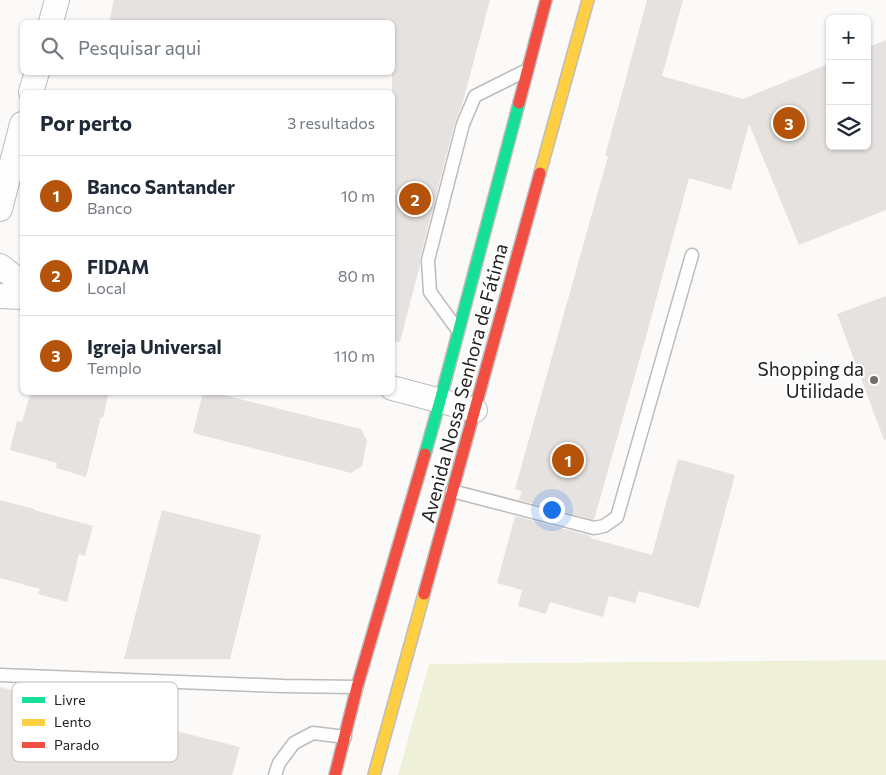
<!DOCTYPE html>
<html lang="pt">
<meta charset="utf-8">
<style>
body{margin:0;font-family:Commissioner,sans-serif;background:#f6f6f7;color:#1f2937}
.controls{position:absolute;right:15px;top:15px;display:grid;overflow:hidden;border-radius:8px;box-shadow:0 1px 4px #0004}
.controls button{width:45px;height:45px;display:grid;place-items:center;padding:0;border:0;border-bottom:1px solid #e0e1e3;background:#fff;color:#1f2937;font:25px sans-serif}
.you{position:absolute;left:551px;top:509px;width:18px;height:18px;margin:-12px;border:4px solid #fff;border-radius:50%;background:#1a73e8;box-shadow:0 0 0 8px #1a73e833}
.badge{display:grid;place-items:center;width:32px;height:32px;border-radius:50%;background:#b45309;color:#fff;font-size:16px;font-weight:700}
.pin{position:absolute;translate:-50% -50%;border:2px solid #fff;box-shadow:0 1px 5px #0006}
.list{margin:0;padding:0;list-style:none}
h2{display:flex;justify-content:space-between;align-items:center;height:65px;margin:0;padding:0 20px;font-size:21px}
h2 small{font-size:16px;font-weight:400;color:#747a83}
.list li{display:grid;grid-template-columns:32px 1fr auto;gap:15px;align-items:center;box-sizing:border-box;height:80px;padding:0 20px;border-top:1px solid #e0e1e3}
.list b{display:block;font-size:19px;white-space:nowrap}
.list p{margin:0;font-size:16px;white-space:nowrap;color:#747a83}
.list em{font-size:16px;font-style:normal;color:#747a83}
.icon{flex:none;width:28px;height:28px;fill:none;stroke:currentColor;stroke-width:2;stroke-linecap:round;stroke-linejoin:round}
.map{position:relative;flex:none;width:886px;height:775px;overflow:hidden}
.search{position:absolute;background:#fff;box-shadow:0 1px 4px #0004;left:20px;top:20px;width:375px;height:55px;display:flex;align-items:center;gap:12px;box-sizing:border-box;padding:0 18px;border-radius:8px;color:#747a83;font-size:19px}
.panel{position:absolute;background:#fff;box-shadow:0 1px 4px #0004;left:20px;top:90px;width:375px;height:305px;border-radius:8px}
.map>svg:first-child{display:block}
</style>
<div class="map">
<svg width="886" height="775" viewBox="0 0 886 775">
<rect width="100%" height="100%" fill="#fcfaf8"/>
<path fill="#eef1d7" d="M 886,660 L 886,775 L 398,775 L 429,664 Z"/>
<g fill="#e5e2e0">
<path d="M 114,0 L 490,0 L 462,105 L 455,122 L 420,258 L 420,265 L 400,342 L 392,341 L 392,22 L 109,22 Z"/>
<path d="M 647,0 L 683,0 L 662,76 L 743,99 L 830,63 L 830,146 L 867,146 L 867,48 L 886,40 L 886,210 L 799,245 L 749,124 L 731,190 L 689,178 L 647,333 L 594,520 L 519,500 L 522,491 L 515,489 L 608,156 L 605,156 Z"/>
<path d="M 886,296 L 886,439 L 884,440 L 837,314 Z"/>
<path d="M 31,392 L 109,392 L 103,418 L 101,417 L 86,477 L 56,468 L 57,463 L 10,450 L 17,421 L 22,422 Z"/>
<path d="M 203,392 L 211,392 L 361,429 L 367,441 L 362,466 L 351,473 L 193,433 Z"/>
<path d="M 678,459 L 735,475 L 699,608 L 639,591 L 635,603 L 609,596 L 603,617 L 550,602 L 546,614 L 518,606 L 522,590 L 497,583 L 515,516 L 591,536 L 590,538 L 652,555 Z"/>
<path d="M 0,500 L 34,509 L 34,510 L 93,526 L 85,556 L 79,554 L 67,602 L 38,594 L 40,589 L 0,578 Z"/>
<path d="M 162,510 L 261,535 L 230,659 L 124,659 Z"/>
<path d="M 0,687 L 240,747 L 232,775 L 0,775 Z"/>
</g>
<g fill="none" stroke-linecap="round" stroke-linejoin="round">
<g stroke="#bebcba" stroke-width="15">
<g id="lane">
<path d="M 457,329 L 430,292 L 428,260 L 463,124 L 475,96 L 525,71"/>
<path d="M 452,491 L 594,528 L 604,526 L 617,517 L 692,255"/>
<path d="M 0,675 L 283,686 L 357,687"/>
<path d="M 275,775 L 279,763 L 294,743 L 313,733 L 345,737"/>
</g>
</g>
<g stroke="#bebcba" stroke-width="26">
<g id="street">
<path d="M 51,22 L 57,0"/>
<path d="M 31,92 L 37,72"/>
<path d="M 0,209 L 22,124"/>
<path d="M 0,266 L 22,283"/>
<path d="M 0,296 L 22,297"/>
<path d="M 392,388 L 475,410"/>
</g>
</g>
<g stroke="#bebcba" stroke-width="14">
<path id="fast" d="M 425,454 L 440,401 L 519,103"/>
</g>
<g stroke="#bebcba" stroke-width="14">
<g id="slow">
<path d="M 540,173 L 588,0"/>
<path d="M 374,775 L 424,594"/>
</g>
</g>
<g stroke="#bebcba" stroke-width="14">
<g id="jam">
<path d="M 519,103 L 546,0"/>
<path d="M 424,594 L 540,173"/>
<path d="M 335,775 L 357,687 L 425,454"/>
</g>
</g>
<use href="#lane" stroke="#fffefe" stroke-width="12"/>
<use href="#street" stroke="#fffefe" stroke-width="24"/>
<use href="#fast" stroke="#16e098" stroke-width="11"/>
<use href="#slow" stroke="#ffcf43" stroke-width="11"/>
<use href="#jam" stroke="#f24e42" stroke-width="11"/>
</g>
<circle fill="#706e6c" stroke="#fff" stroke-width="2" cx="874" cy="380" r="5"/>
<g text-anchor="middle" stroke-width="4" stroke-linejoin="round" paint-order="stroke">
<g font-size="19" fill="#242220" stroke="#fff" text-anchor="end">
<text x="864" y="376">Shopping da<tspan x="864" dy="22">Utilidade</tspan></text>
</g>
<g font-size="19" fill="#242220" stroke="#fff">
<text transform="translate(464 383) rotate(-75)" y="7">Avenida Nossa Senhora de Fátima</text>
</g>
</g>
<rect x="12" y="682" width="166" height="80" rx="8" fill="#fff" stroke="#bdbdbc" stroke-width="1"/>
<rect x="22" y="697" width="23" height="6" fill="#16e098"/>
<rect x="22" y="719" width="23" height="7" fill="#ffcf43"/>
<rect x="22" y="742" width="23" height="6" fill="#f24e42"/>
<g font-size="14" fill="#242220">
<text x="54" y="705">Livre</text>
<text x="54" y="727">Lento</text>
<text x="54" y="750">Parado</text>
</g>
</svg>
<div class="controls">
<button>+</button>
<button>−</button>
<button><svg class="icon" aria-label="layers" viewBox="0 0 24 24"><path d="M12 4l9 5-9 5-9-5zM3 14l9 5 9-5"/></svg></button>
</div>
<div class="you"></div>
<div class="pin badge" style="left:568px;top:460px">1</div>
<div class="pin badge" style="left:415px;top:199px">2</div>
<div class="pin badge" style="left:789px;top:123px">3</div>
<div class="search"><svg class="icon" aria-label="search" viewBox="0 0 24 24"><circle cx="10" cy="10" r="6"/><path d="M15 15l6 6"/></svg>Pesquisar aqui</div>
<section class="panel">
<h2>Por perto<small>3 resultados</small></h2>
<ul class="list">
<li><span class="badge">1</span><div><b>Banco Santander</b><p>Banco</p></div><em>10 m</em></li>
<li><span class="badge">2</span><div><b>FIDAM</b><p>Local</p></div><em>80 m</em></li>
<li><span class="badge">3</span><div><b>Igreja Universal</b><p>Templo</p></div><em>110 m</em></li>
</ul>
</section>
</div>
